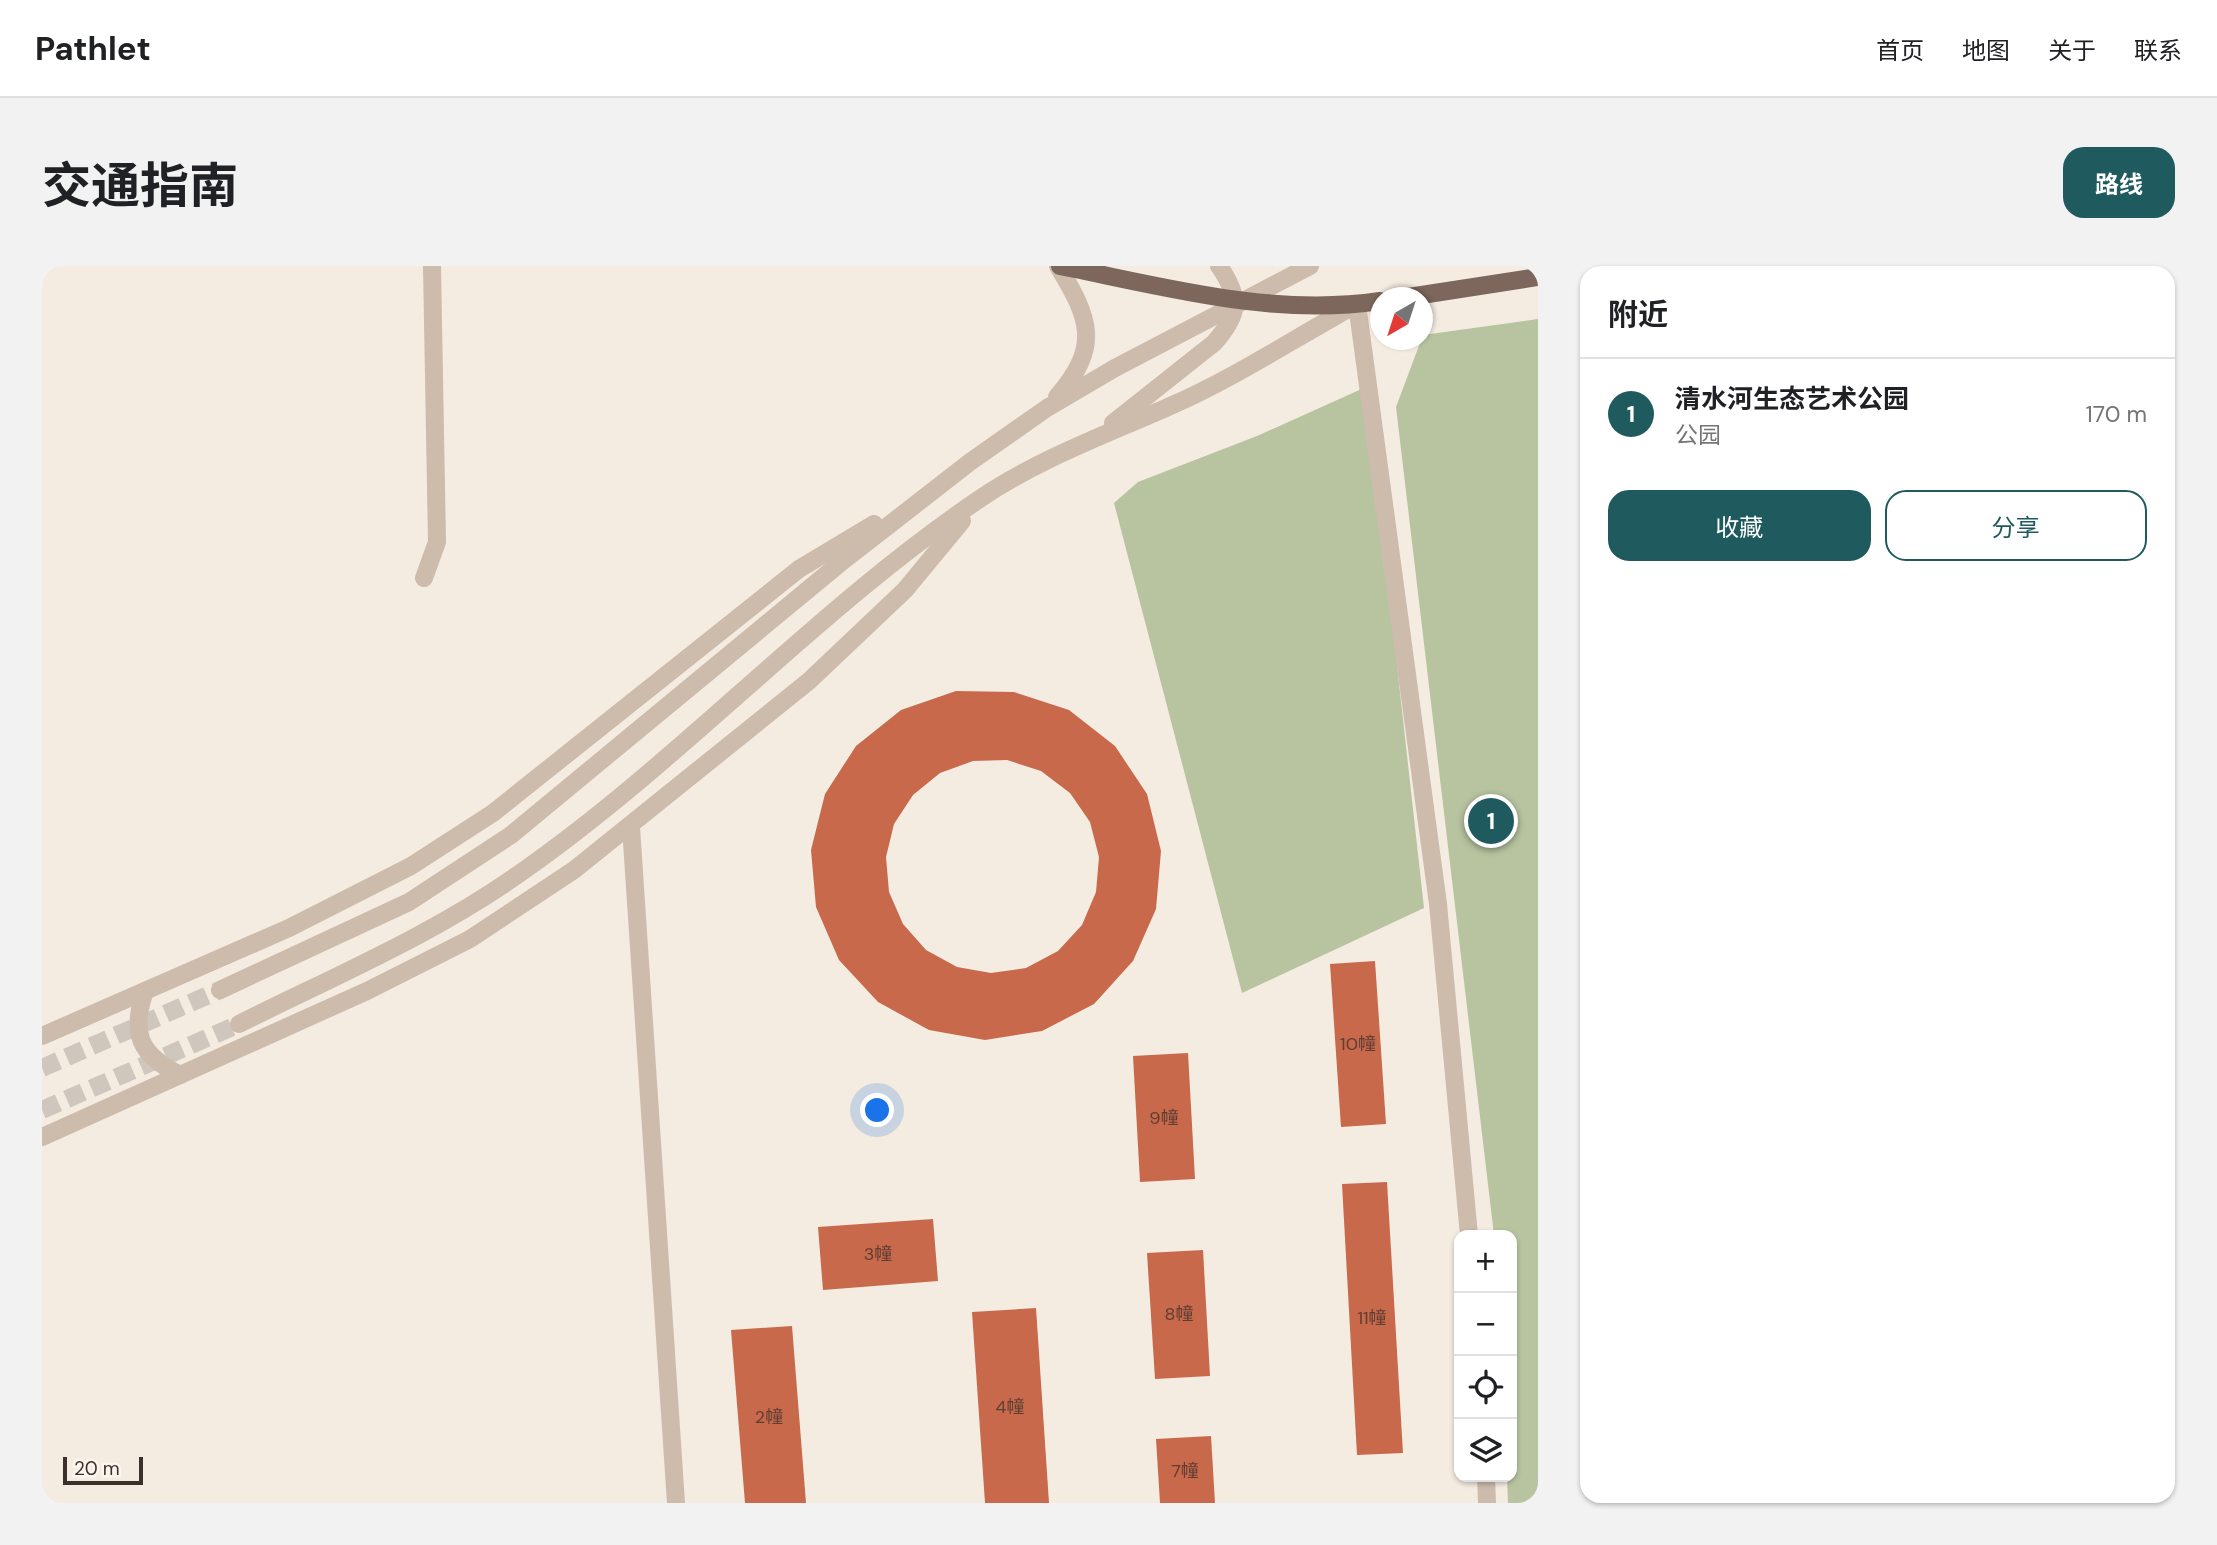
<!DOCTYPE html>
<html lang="zh">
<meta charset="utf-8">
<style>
body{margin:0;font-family:"DM Sans","Noto Sans SC",sans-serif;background:#f2f2f2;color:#202124}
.controls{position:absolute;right:21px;bottom:21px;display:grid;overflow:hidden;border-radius:14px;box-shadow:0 2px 5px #0004}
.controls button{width:63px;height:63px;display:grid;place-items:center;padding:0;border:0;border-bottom:2px solid #e0e0e0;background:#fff;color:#202124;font:35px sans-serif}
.compass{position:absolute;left:1328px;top:21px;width:63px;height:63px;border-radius:50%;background:#fff;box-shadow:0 2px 5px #0004;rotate:219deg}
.scale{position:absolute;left:21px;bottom:18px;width:80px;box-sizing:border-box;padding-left:7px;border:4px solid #3b302b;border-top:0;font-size:19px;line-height:24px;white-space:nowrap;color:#3b302b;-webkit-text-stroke:5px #fbf5ee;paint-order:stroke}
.you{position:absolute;left:836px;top:845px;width:24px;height:24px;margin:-18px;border:5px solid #fff;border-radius:50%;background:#1a73e8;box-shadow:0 0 0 10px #1a73e833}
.badge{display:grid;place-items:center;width:46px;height:46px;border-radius:50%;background:#1f5a5e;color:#fff;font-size:23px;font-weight:700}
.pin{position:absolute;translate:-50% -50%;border:4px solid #fff;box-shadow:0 2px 7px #0006}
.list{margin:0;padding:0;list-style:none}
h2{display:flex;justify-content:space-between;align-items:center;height:91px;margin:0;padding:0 28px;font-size:30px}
h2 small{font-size:23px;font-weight:400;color:#757577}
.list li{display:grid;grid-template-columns:46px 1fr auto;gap:21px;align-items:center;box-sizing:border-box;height:112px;padding:0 28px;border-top:2px solid #e0e0e0}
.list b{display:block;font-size:26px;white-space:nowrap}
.list p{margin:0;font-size:23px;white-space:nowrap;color:#757577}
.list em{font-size:23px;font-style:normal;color:#757577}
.actions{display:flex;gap:14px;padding:21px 28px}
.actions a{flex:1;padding:16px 0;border:2px solid #1f5a5e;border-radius:21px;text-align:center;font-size:24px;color:#1f5a5e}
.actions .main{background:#1f5a5e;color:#fff}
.icon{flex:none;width:38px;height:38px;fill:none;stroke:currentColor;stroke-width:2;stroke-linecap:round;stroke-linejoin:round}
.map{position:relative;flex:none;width:1496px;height:1237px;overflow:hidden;border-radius:21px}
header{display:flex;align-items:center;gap:42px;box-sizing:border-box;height:98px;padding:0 35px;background:#fff;border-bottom:2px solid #e0e0e0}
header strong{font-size:33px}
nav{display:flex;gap:38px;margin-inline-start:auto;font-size:24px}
.intro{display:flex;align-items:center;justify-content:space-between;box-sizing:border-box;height:168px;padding:0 42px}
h1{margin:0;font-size:49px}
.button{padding:18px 32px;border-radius:21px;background:#1f5a5e;color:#fff;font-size:24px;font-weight:700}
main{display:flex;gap:42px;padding:0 42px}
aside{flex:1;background:#fff;border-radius:21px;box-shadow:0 2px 5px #0004}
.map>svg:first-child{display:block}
</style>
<header>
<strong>Pathlet</strong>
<nav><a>首页</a><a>地图</a><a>关于</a><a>联系</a></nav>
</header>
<div class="intro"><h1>交通指南</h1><a class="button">路线</a></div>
<main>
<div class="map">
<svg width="1496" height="1237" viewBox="0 0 1496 1237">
<rect width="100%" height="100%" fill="#f4ebe1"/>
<g fill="#b8c4a0">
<path d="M 1496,53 L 1496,1237 L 1466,1237 L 1465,1211 L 1470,1211 L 1470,969 L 1452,969 L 1354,141 L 1381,69 Z"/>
<path d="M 1324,121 L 1382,642 L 1200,727 L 1072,237 L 1096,216 L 1215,170 Z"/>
</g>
<g fill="#c8694b" fill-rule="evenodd">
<path d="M 914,425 L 972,426 L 1027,444 L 1073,480 L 1105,528 L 1119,585 L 1114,643 L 1091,695 L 1052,738 L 1000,765 L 943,774 L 887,764 L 836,736 L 797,694 L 774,641 L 769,584 L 783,528 L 814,480 L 859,444 ZM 965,494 L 999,505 L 1028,527 L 1048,556 L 1057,591 L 1054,626 L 1040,659 L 1016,685 L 984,702 L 949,707 L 915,701 L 884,684 L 861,658 L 847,626 L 844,591 L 852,558 L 871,529 L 898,507 L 931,495 Z"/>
<path d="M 1333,695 L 1344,858 L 1299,861 L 1288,698 Z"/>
<path d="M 1146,787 L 1153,913 L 1098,916 L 1091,790 Z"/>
<path d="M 1345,916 L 1361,1187 L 1315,1189 L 1300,918 Z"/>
<path d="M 891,953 L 896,1015 L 781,1024 L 776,961 Z"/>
<path d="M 1161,984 L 1168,1110 L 1113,1113 L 1105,987 Z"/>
<path d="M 994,1042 L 1007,1237 L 943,1237 L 930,1046 Z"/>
<path d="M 750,1060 L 764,1237 L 703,1237 L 689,1064 Z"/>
<path d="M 1169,1170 L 1173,1237 L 1118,1237 L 1114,1173 Z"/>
</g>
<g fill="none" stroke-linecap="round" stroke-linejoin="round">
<g stroke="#cfc6bd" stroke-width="18" stroke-dasharray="18 9" stroke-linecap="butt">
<path d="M 0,802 L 178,724"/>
<path d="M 0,844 L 197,758"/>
</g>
<g stroke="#cdbbac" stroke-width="18">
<path d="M 1015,131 C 1059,80 1048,53 1016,0"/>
<path d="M 1071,157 L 1172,77 C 1198,48 1199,32 1177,0"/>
<path d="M 382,312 L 395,276 L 390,0"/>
<path d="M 589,561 L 634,1237"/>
<path d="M 178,724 L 367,636 L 469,569 L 797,298 L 928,196 L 1005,142 L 1073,102 L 1268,0"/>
<path d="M 103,725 C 88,768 98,789 138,809"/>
<path d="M 197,758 C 293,710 393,668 481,605 C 642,492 776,342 939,232 C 997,193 1063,169 1126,141 C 1191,113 1253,72 1315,38 L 1396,638 L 1427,969"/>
<path d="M 0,770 L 247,662 L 369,600 L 451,547 L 757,303 L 832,258"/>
<path d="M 0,871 L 325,725 L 428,673 L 532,604 L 767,415 L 863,324 L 920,255"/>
<path d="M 1444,1211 L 1445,1237"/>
</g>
<g stroke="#7d675c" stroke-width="18">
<path d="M 1018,0 C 1124,21 1230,51 1338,35"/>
<path d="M 1360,32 L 1496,11"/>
</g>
</g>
<g text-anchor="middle" stroke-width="7" stroke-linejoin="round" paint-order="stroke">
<g font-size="18" fill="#5e3e33">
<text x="1316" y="784">10幢</text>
<text x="1122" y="858">9幢</text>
<text x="836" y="994">3幢</text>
<text x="1137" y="1054">8幢</text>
<text x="1330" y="1058">11幢</text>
<text x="968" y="1147">4幢</text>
<text x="727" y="1157">2幢</text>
<text x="1143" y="1211">7幢</text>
</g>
</g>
</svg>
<div class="controls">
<button>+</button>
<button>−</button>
<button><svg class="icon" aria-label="locate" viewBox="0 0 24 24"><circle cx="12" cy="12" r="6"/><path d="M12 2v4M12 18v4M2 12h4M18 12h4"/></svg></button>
<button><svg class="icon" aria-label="layers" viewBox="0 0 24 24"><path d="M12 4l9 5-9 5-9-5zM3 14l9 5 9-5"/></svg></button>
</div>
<svg class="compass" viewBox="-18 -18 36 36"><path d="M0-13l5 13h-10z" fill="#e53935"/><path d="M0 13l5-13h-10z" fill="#757577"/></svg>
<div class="scale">20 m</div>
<div class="you"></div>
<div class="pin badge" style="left:1449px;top:555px">1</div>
</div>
<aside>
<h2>附近<small></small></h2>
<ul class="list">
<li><span class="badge">1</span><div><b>清水河生态艺术公园</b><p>公园</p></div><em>170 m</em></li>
</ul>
<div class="actions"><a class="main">收藏</a><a>分享</a></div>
</aside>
</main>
